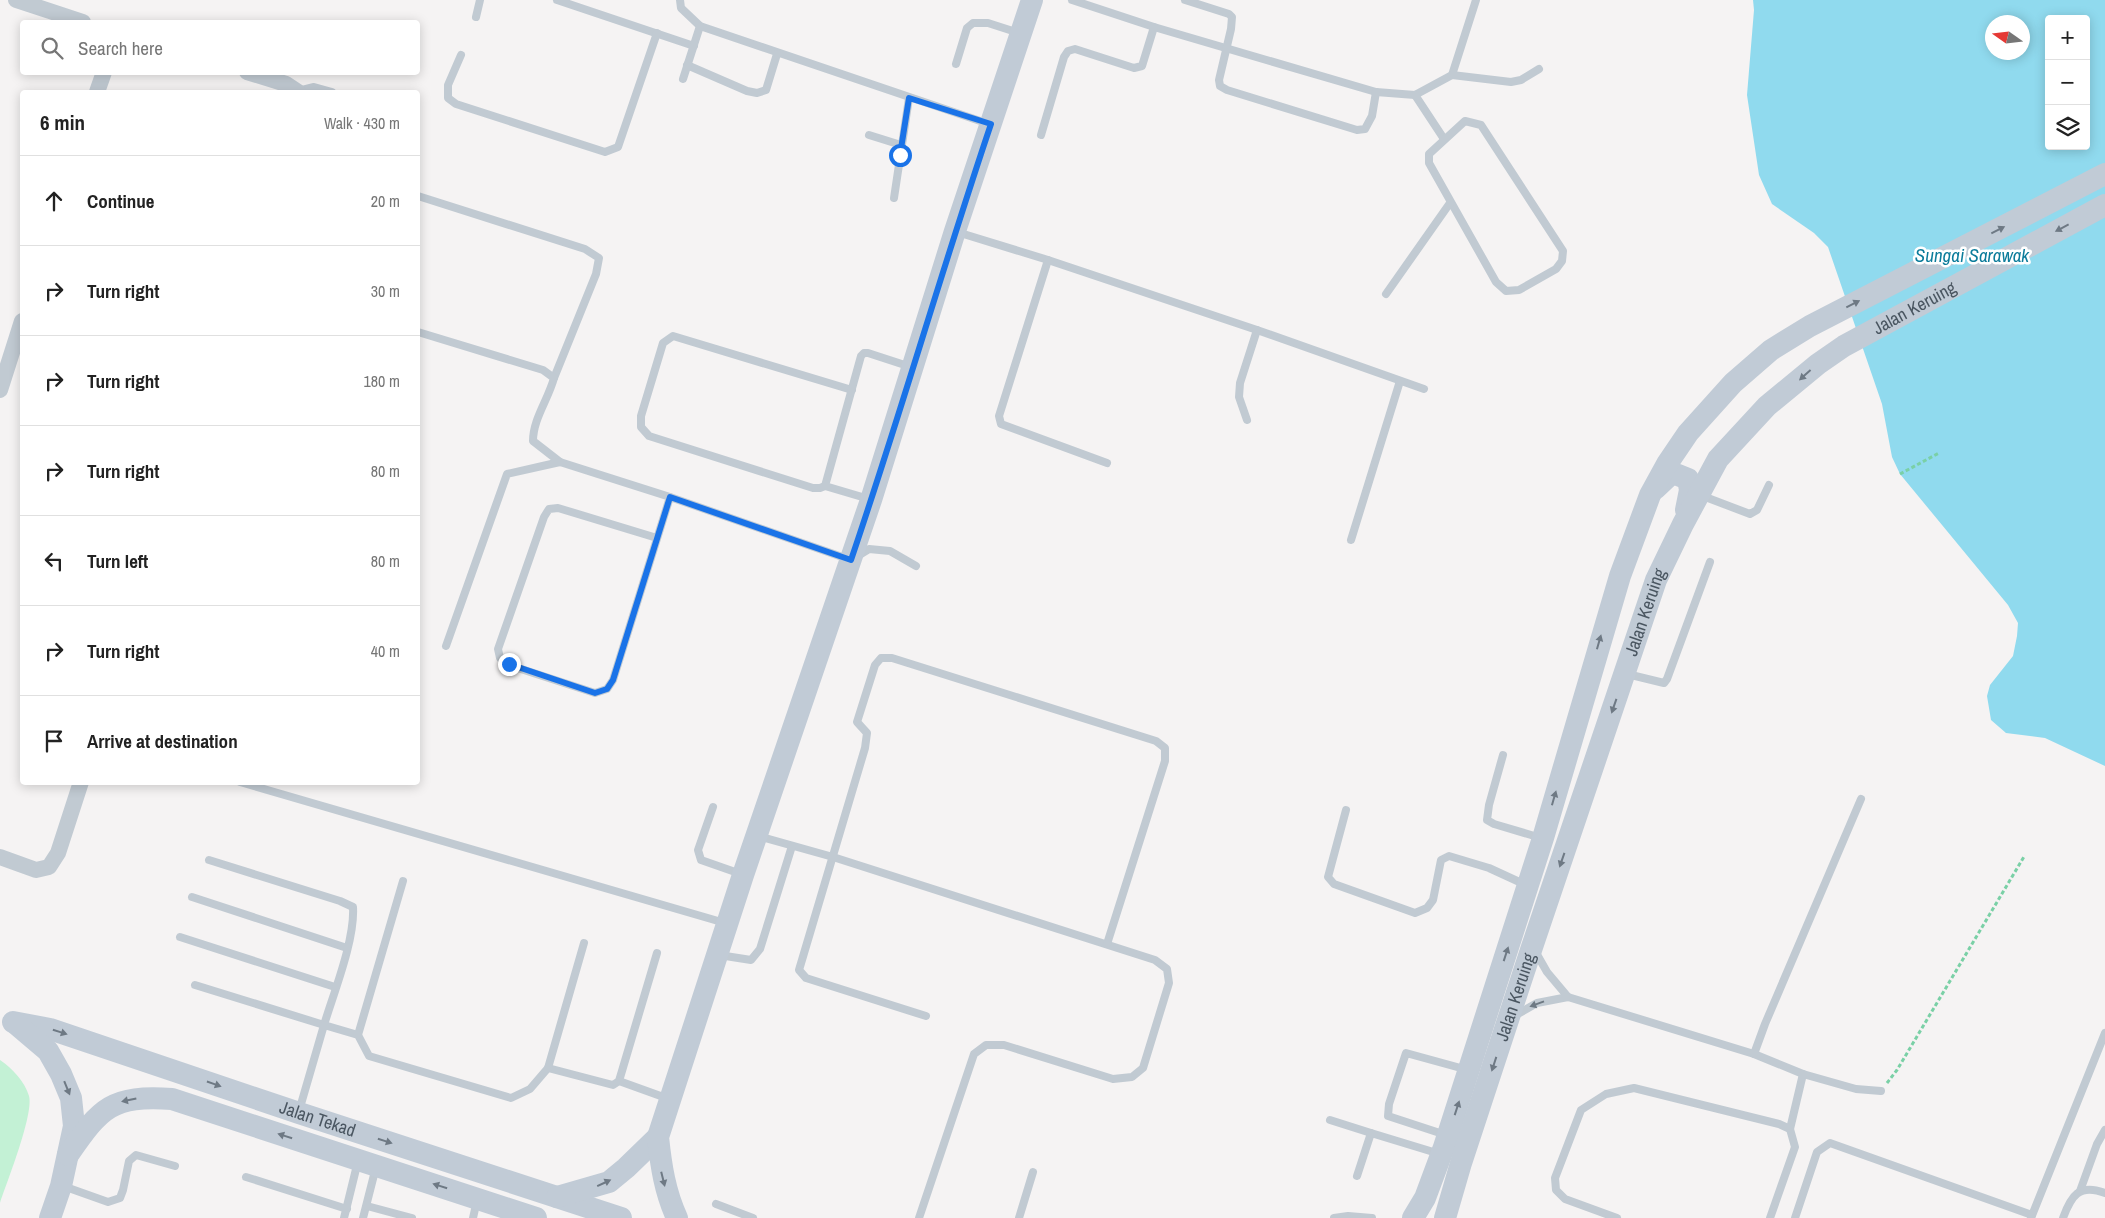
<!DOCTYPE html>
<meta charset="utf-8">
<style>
body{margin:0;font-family:"Archivo Narrow",sans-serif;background:#f2f2f2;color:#222}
.controls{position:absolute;right:15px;top:15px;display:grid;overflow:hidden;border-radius:5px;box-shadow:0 2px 12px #0003}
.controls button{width:45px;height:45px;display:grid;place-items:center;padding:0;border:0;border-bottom:1px solid #e0e0e0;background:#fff;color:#222;font:25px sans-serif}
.compass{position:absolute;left:1985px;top:15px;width:45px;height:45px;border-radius:50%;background:#fff;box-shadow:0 2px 12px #0003;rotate:284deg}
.stop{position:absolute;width:15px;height:15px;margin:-11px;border:4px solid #1a73e8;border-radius:50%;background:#fff}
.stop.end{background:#1a73e8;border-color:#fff;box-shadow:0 1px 5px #0008}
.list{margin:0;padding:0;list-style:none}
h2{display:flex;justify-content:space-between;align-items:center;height:65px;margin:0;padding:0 20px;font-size:21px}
h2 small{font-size:16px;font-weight:400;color:#767676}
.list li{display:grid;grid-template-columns:32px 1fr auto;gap:15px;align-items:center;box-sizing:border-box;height:90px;padding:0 20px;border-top:1px solid #e0e0e0}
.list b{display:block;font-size:19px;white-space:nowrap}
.list em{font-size:16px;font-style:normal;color:#767676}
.icon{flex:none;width:28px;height:28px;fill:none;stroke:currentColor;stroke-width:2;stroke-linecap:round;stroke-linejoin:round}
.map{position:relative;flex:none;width:2105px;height:1218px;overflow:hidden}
.search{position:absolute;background:#fff;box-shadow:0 2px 12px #0003;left:20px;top:20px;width:400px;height:55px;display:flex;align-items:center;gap:12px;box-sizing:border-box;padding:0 18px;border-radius:5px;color:#767676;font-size:19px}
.panel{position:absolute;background:#fff;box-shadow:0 2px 12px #0003;left:20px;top:90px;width:400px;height:695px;border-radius:5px}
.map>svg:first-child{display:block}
</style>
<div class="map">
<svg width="2105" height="1218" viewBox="0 0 2105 1218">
<rect width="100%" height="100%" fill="#f5f3f3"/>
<path fill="#c3f1d5" d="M 0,1060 C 12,1068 25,1082 29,1096 C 34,1114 7,1182 0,1203 Z"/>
<path fill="#90daee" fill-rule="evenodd" d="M 1753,0 L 2105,0 L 2105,766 L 2045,738 L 2006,733 L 1991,720 L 1987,696 L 1990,685 L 2013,656 L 2017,636 L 2018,623 L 2008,605 L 1900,474 L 1892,457 L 1882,404 L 1828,247 L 1814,233 L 1772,204 L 1759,175 L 1747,95 L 1754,10 ZM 2049,19 L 2086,19 L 2086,146 L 2049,146 ZM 1992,22 L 2022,22 L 2022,52 L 1992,52 Z"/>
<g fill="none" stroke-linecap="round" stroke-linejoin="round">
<g stroke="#7ad0a6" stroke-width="3" stroke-dasharray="4 2.5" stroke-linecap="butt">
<path d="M 1900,474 L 1939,453"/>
<path d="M 1887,1083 L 1897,1070 L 2025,855"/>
</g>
<g stroke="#c1cad2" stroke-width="8">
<path d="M 557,0 L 694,46"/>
<path d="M 680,0 L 681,8 L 700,26 L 989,124"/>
<path d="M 1072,0 L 1154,27 L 1376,92 L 1415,95 L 1452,75 L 1476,0"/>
<path d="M 1185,0 L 1229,14 L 1232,17 L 1231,29 L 1219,80 L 1220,86 L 1227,90 L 1357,130 L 1365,129 L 1372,116 L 1376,92"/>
<path d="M 476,17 L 480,0"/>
<path d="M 461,55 L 448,85 L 448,98 L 456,104 L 605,152 L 618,147 L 657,33"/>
<path d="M 956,64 L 967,28 L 973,23 L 988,23 L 1019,33"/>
<path d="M 687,65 L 747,91 L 757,93 L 766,90 L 777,54"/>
<path d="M 1452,75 L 1511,82 L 1521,80 L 1539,69"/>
<path d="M 683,79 L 700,26"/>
<path d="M 298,91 L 314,87 L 332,92"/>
<path d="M 1415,95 L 1444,139"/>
<path d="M 1465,121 L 1481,125 L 1563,251 L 1562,261 L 1556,269 L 1519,290 L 1506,291 L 1496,282 L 1429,163 L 1429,154 Z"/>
<path d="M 869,135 L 901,145"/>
<path d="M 1041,135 L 1064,57 L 1068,51 L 1075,49 L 1134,68 L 1142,66 L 1154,27"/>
<path d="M 418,196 L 585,249 L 599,258 L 596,274 L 554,378"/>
<path d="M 894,198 L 909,98"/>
<path d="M 957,232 L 1048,260 L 1257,330 L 1424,389"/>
<path d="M 1048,260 L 999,416 L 1001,424 L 1107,463"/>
<path d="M 1386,294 L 1450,203"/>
<path d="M 418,332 L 543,370 L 554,378 C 548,400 533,419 533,441 L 560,462"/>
<path d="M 1247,420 L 1239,397 L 1240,383 L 1257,330"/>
<path d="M 825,486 L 820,488 L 813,488 L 649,436 L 641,427 L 641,416 L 663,343 L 673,336 L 852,390"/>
<path d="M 1700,495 L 1750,514 L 1757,510 L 1769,485"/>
<path d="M 869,499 L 825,486 L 861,356 L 864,353 L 868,353 L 911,367"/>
<path d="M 657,538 L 558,508 L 549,509 L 544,517 L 498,649 L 500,658 L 509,665 L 595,693 L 607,689 L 613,680 L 670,497"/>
<path d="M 1351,540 L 1400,381"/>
<path d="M 446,646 L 507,474 L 560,462 L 670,497 L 851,560 L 869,549 L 890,551 L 916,566"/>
<path d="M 1627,674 L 1664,683 L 1667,679 L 1710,562"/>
<path d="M 1503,755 L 1489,805 L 1487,820 L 1494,824 L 1541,838"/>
<path d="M 240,782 L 725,923"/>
<path d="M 713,807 L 698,850 L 701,860 L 741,874"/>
<path d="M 1346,810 L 1328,877 L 1334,884 L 1415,913 L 1427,908 L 1433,900 L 1441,860 L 1449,856 L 1489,868 L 1526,885"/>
<path d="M 758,836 L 833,857 L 1155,960 L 1167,969 L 1169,983 L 1143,1068 L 1132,1077 L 1113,1079 L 1004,1045 L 986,1045 L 974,1054 L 919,1218"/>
<path d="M 192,897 L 347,948"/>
<path d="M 180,937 L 335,987"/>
<path d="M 1535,951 L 1547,972 L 1568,997"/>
<path d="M 719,955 L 751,960 L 760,949 L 792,846"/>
<path d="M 195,985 L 324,1025 C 334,992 355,940 353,907 L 340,901 L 209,860"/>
<path d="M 1516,1015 L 1537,1003 L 1568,997 L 1754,1054 L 1803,1074 L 1856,1089 L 1881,1091"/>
<path d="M 926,1016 L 806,978 L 799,970 L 865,748 L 867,733 L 857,722 L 875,665 L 881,658 L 892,658 L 1156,741 L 1165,748 L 1165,761 L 1107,944"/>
<path d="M 358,1035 L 403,881"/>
<path d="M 1754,1054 L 1765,1024 L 1861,799"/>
<path d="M 548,1068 L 613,1085 L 619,1081 L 657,953"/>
<path d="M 619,1081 L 669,1099"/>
<path d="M 299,1111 L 324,1025 L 358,1035 L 369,1056 L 511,1098 L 530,1089 L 548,1068 L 584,943"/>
<path d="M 1330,1120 L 1371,1133"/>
<path d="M 1790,1129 L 1803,1074"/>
<path d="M 1446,1135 L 1388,1116 L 1389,1104 L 1406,1053 L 1468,1070"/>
<path d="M 1357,1176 L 1371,1133 L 1440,1154"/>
<path d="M 246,1177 L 347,1209"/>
<path d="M 63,1186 L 108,1202 L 120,1198 L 123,1190 L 129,1161 L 136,1155 L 175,1166"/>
<path d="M 2080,1191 L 2097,1144 L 2105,1130"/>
<path d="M 716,1204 L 753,1218"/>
<path d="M 367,1206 L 412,1218"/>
<path d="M 344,1218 L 358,1161"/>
<path d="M 363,1218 L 376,1167"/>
<path d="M 473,1218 L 477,1200"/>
<path d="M 1019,1218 L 1033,1172"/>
<path d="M 1334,1218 L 1348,1216 L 1372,1218"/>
<path d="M 1617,1218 L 1565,1199 L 1556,1190 L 1555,1178 L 1581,1110 L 1606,1094 L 1634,1088 L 1779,1124 L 1790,1129 L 1795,1147 L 1770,1218"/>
<path d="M 1795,1218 L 1817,1152 L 1830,1143 L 2032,1215"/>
<path d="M 2031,1218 L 2105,1033"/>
<path d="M 2063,1218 C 2071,1196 2079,1183 2105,1193"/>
</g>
<g stroke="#c1cad2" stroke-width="16">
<path d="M 16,0 L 83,22"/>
<path d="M 247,72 L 286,84 L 298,92"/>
<path d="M 97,92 L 104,72"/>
<path d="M 0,390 L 22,321"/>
<path d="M 0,857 L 36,870 L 49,867 L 58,853 L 81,782"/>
</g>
<g stroke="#c1cbd6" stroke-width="22">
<path d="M 1655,489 L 1671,474 L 1678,475 L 1688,479 L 1690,490 L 1686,510"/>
<path id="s1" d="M 13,1022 L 50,1029 L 299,1113 L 621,1218"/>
<path d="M 15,1023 L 48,1051 L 61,1074 L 71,1098 L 74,1126 L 61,1186 L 50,1218"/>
<path d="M 68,1155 C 101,1107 112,1095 172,1099 L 536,1218"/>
<path d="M 557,1197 L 609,1182 L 626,1168 L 658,1137"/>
<path d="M 677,1218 C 665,1192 661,1166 658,1137 L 743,875 L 871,500 L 955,231 L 1032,0"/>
<path d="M 1413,1218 L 1425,1198 L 1444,1147 L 1543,838 L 1620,576 L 1650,495 L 1667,464 L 1688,433 L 1733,383 L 1771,350 L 1810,326 L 2105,174"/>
<path id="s2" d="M 1445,1218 L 1461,1163 L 1532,947 L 1656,580 L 1683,524 L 1718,459 L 1767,406 L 1818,364 L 1844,346 L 2105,205"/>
</g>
</g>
<defs><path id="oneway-solid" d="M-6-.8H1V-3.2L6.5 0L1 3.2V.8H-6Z" transform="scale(1.25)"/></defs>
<g fill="#6e7984">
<use href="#oneway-solid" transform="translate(2062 228) rotate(152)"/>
<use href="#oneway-solid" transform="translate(1998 230) rotate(-27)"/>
<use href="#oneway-solid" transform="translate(1853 304) rotate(-27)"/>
<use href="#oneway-solid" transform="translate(1805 375) rotate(138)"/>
<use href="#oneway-solid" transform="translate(1599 642) rotate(-74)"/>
<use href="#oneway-solid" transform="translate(1614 706) rotate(109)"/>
<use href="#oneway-solid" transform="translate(1554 798) rotate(-74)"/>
<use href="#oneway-solid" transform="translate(1562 860) rotate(109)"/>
<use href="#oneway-solid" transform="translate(1506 954) rotate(-72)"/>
<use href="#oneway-solid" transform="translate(60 1032) rotate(18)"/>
<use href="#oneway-solid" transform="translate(1494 1064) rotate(108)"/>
<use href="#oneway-solid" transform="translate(214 1084) rotate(19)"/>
<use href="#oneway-solid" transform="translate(67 1088) rotate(68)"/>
<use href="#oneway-solid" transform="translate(129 1100) rotate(168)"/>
<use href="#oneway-solid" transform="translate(1457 1108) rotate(-72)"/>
<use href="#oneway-solid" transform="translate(285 1136) rotate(-162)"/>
<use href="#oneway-solid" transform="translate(385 1141) rotate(18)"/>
<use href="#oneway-solid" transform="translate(663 1179) rotate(76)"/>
<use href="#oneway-solid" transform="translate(604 1183) rotate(-25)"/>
<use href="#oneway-solid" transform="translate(440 1186) rotate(-162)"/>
</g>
<use fill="#6e7983" href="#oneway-solid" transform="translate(1537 1004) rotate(160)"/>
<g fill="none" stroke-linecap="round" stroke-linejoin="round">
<path stroke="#1a73e8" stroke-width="6" d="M 509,664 L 595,693 L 607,689 L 613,680 L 670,497 L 851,560 C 900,416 942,269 991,124 L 909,98 L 900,155"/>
</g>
<g text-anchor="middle" stroke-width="5" stroke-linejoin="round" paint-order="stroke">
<g font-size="18" fill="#4a5661" stroke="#fff">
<text dy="6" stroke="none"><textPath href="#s2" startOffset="1058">Jalan Keruing</textPath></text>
<text dy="6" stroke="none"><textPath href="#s2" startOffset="638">Jalan Keruing</textPath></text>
<text dy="6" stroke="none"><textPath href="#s2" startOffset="232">Jalan Keruing</textPath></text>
<text dy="6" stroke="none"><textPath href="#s1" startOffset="320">Jalan Tekad</textPath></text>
</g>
<g font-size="19" font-style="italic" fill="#0c7c9b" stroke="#fff">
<text x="1972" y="262">Sungai Sarawak</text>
</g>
</g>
</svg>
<div class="controls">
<button>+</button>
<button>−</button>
<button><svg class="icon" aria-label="layers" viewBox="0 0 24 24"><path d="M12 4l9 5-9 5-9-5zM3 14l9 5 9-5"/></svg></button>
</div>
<svg class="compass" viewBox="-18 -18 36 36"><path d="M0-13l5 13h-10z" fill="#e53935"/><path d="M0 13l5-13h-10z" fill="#767676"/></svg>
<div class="stop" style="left:900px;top:155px"></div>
<div class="stop end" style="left:509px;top:664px"></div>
<div class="search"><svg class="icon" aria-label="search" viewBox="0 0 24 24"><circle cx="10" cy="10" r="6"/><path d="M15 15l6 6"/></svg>Search here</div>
<section class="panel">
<h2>6 min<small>Walk · 430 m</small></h2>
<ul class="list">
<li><svg class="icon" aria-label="ahead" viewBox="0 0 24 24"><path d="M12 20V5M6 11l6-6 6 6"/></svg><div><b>Continue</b></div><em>20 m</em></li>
<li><svg class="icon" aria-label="right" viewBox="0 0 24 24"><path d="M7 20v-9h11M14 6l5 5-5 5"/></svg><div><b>Turn right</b></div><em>30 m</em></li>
<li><svg class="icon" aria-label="right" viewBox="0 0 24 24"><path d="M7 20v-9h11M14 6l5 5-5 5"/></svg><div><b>Turn right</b></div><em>180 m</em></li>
<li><svg class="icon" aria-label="right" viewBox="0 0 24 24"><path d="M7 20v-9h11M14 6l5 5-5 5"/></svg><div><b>Turn right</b></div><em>80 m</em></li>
<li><svg class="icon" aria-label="left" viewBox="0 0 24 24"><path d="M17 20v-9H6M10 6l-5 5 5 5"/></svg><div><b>Turn left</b></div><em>80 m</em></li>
<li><svg class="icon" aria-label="right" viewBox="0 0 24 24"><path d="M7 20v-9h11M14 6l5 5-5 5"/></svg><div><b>Turn right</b></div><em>40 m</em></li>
<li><svg class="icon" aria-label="arrive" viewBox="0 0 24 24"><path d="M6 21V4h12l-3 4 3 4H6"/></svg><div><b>Arrive at destination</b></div></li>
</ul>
</section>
</div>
